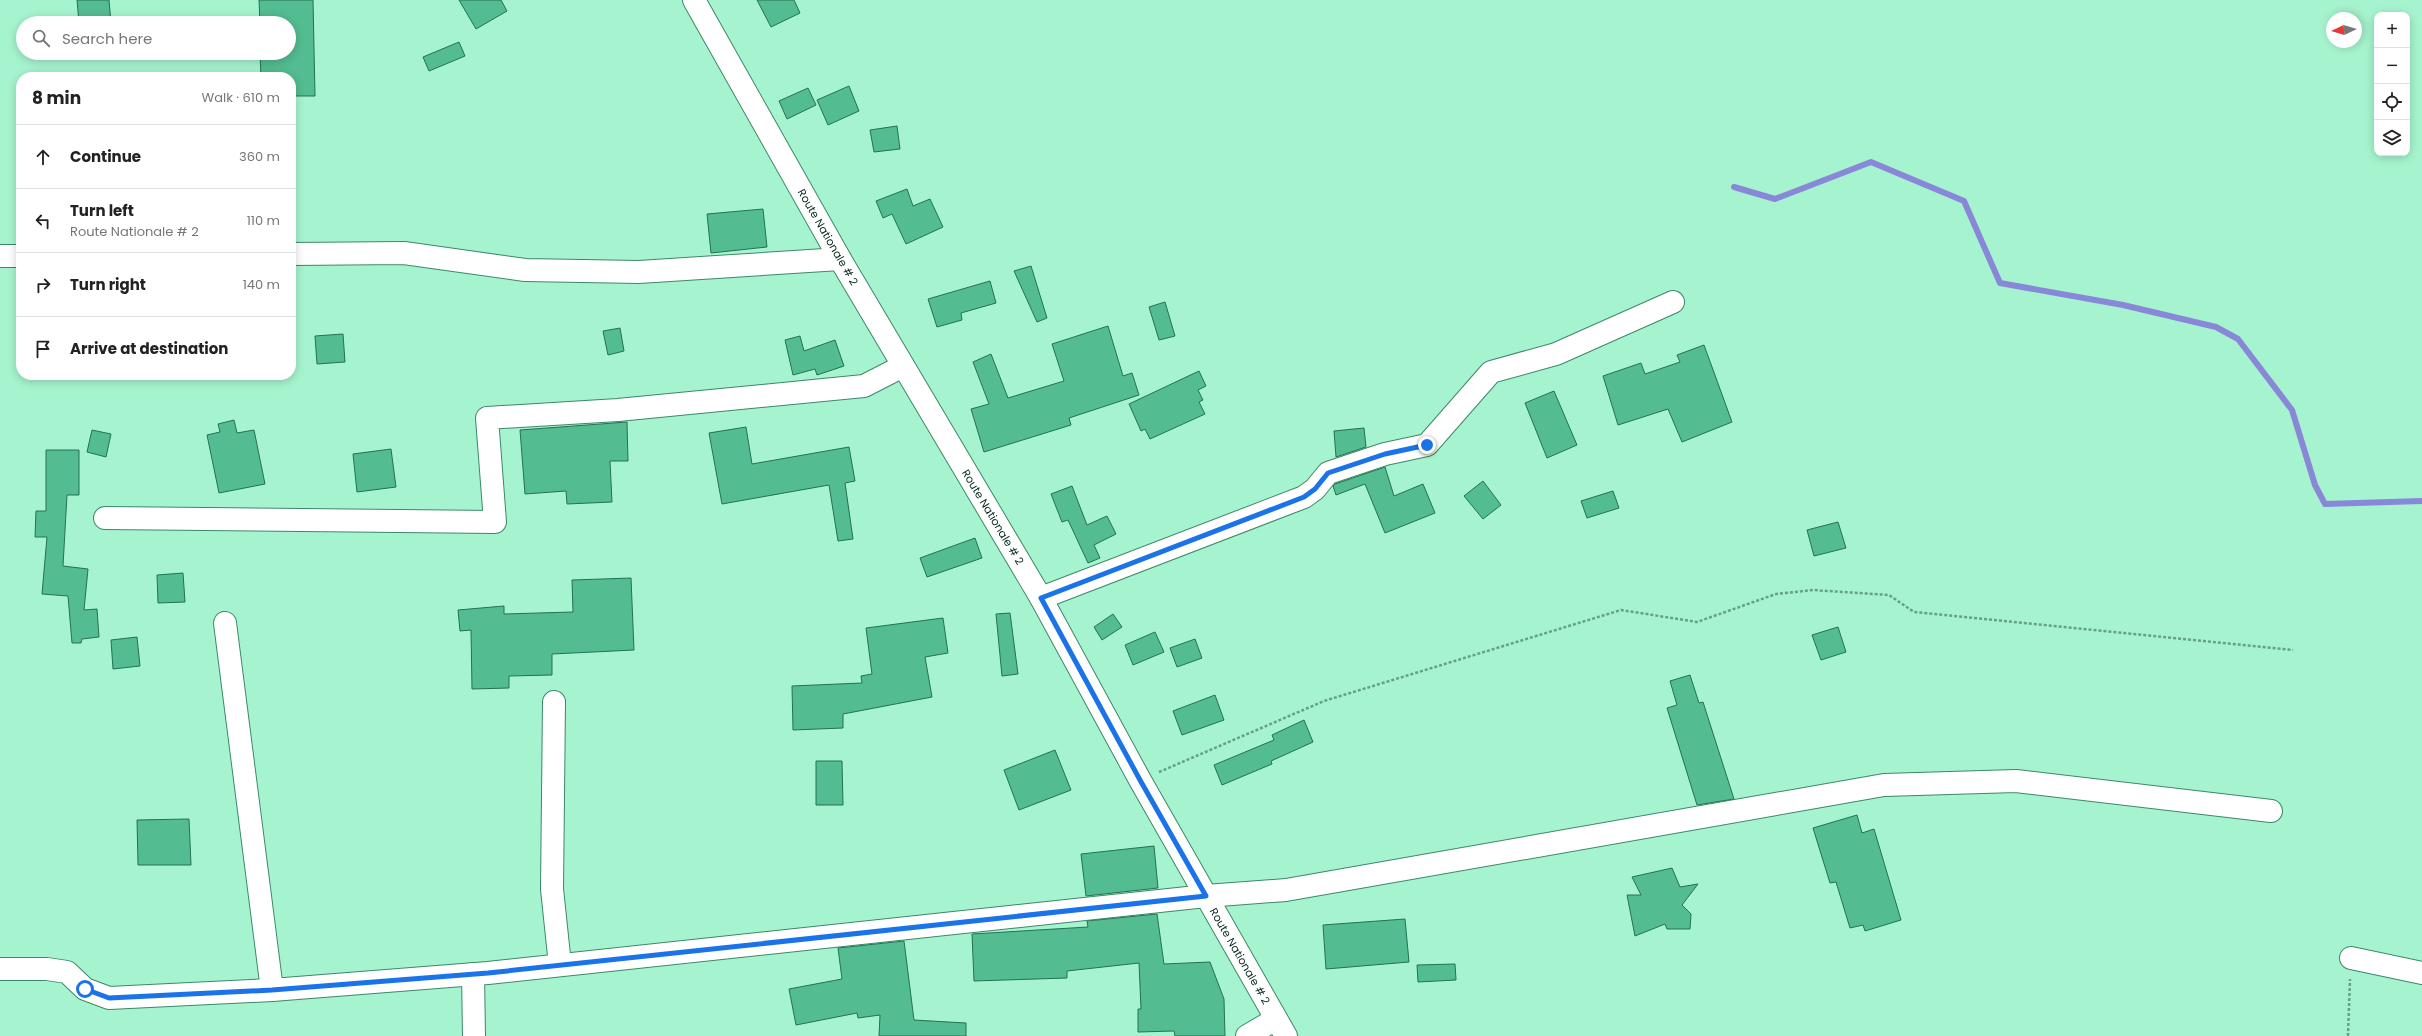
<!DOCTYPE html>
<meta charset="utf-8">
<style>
body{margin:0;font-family:Poppins,sans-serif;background:#f2f2f2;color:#222}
.controls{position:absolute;right:12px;top:12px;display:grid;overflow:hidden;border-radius:8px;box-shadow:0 2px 10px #0003}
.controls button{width:36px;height:36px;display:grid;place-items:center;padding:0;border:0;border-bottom:1px solid #e0e0e0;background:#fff;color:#222;font:20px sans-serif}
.compass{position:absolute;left:2326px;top:12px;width:36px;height:36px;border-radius:50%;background:#fff;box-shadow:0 2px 10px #0003;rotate:266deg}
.stop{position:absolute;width:12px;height:12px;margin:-9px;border:3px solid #1a73e8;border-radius:50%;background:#fff}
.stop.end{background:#1a73e8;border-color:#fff;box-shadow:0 1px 4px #0008}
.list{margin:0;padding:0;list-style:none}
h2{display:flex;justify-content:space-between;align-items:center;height:52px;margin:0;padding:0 16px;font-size:17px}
h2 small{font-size:13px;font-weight:400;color:#767676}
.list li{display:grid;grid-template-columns:26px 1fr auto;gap:12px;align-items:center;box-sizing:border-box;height:64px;padding:0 16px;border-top:1px solid #e0e0e0}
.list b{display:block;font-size:15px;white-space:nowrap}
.list p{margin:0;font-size:13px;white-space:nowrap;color:#767676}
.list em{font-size:13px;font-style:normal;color:#767676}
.icon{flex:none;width:22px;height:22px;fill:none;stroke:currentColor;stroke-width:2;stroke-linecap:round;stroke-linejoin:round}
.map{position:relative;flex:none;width:2422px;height:1036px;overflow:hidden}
.search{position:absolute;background:#fff;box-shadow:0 2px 10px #0003;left:16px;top:16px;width:280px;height:44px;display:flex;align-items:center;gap:10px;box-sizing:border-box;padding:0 14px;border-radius:22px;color:#767676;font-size:15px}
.panel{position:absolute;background:#fff;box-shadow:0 2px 10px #0003;left:16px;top:72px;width:280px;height:308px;border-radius:16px}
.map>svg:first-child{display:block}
</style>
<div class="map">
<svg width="2422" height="1036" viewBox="0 0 2422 1036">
<rect width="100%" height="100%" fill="#a6f4cf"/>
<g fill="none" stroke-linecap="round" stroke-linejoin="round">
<path stroke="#8988d8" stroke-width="6" d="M 1734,187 L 1775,199 L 1871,162 L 1964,201 L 2000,283 L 2123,305 L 2216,327 L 2238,339 L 2292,410 L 2315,485 L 2325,504 L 2422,501"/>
</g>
<g fill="#53bc90" stroke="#227253">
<path d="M 77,0 L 109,0 L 111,23 L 79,23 Z"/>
<path d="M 259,0 L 313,0 L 315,96 L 291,96 L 291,77 L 261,77 L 260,53 L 289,53 L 289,23 L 260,23 Z"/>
<path d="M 459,0 L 501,0 L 507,11 L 476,29 Z"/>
<path d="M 757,0 L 794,0 L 800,13 L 771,27 Z"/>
<path d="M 459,42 L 465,56 L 429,71 L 423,57 Z"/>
<path d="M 849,86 L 859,111 L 828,125 L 817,100 Z"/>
<path d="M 808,88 L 816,105 L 787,119 L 779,101 Z"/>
<path d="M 897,126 L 900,149 L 874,152 L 870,130 Z"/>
<path d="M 907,189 L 913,206 L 930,199 L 943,227 L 906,244 L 892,214 L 883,218 L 876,201 Z"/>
<path d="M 763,209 L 767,247 L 711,253 L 707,214 Z"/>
<path d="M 1031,266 L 1047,318 L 1037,322 L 1014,271 Z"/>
<path d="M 990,281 L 996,303 L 961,313 L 962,320 L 937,327 L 928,299 Z"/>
<path d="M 1165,302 L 1175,336 L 1159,340 L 1149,307 Z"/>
<path d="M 1108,326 L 1123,376 L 1132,373 L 1139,395 L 1069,418 L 1071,425 L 984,452 L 971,409 L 989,404 L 973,362 L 991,354 L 1008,398 L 1064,381 L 1052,344 Z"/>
<path d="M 620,328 L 624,351 L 608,355 L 603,331 Z"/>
<path d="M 343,334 L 345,362 L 317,364 L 315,336 Z"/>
<path d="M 800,336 L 804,351 L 835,340 L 844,366 L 817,375 L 815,369 L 793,375 L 785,340 Z"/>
<path d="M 1704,345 L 1732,422 L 1682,442 L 1668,409 L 1618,425 L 1603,376 L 1641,363 L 1645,374 L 1680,362 L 1677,355 Z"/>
<path d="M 1199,371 L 1206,386 L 1198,390 L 1203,400 L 1199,402 L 1205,414 L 1150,439 L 1145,429 L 1141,431 L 1129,404 Z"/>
<path d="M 1554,391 L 1577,445 L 1547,458 L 1525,403 Z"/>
<path d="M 234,420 L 237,433 L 254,430 L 265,484 L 219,493 L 207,435 L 220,432 L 218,424 Z"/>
<path d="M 627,422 L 628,461 L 610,461 L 612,502 L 567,504 L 566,491 L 525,494 L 520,430 Z"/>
<path d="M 746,427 L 752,464 L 849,447 L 855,481 L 845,483 L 853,539 L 838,541 L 829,485 L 722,504 L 709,433 Z"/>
<path d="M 1364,428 L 1366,447 L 1336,457 L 1334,431 Z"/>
<path d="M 92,430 L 111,434 L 106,457 L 87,452 Z"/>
<path d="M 391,449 L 396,487 L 357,492 L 353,454 Z"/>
<path d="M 46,450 L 79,450 L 79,495 L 67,495 L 63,566 L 88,569 L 84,610 L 97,609 L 99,637 L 82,639 L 81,643 L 72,643 L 68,596 L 42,594 L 47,537 L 35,537 L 36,511 L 46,511 Z"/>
<path d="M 1385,467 L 1394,496 L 1423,484 L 1435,513 L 1385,533 L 1365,484 L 1336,495 L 1333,486 L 1335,484 Z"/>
<path d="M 1483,481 L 1501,505 L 1483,519 L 1464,496 Z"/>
<path d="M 1072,486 L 1087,525 L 1107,516 L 1116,534 L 1094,545 L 1100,558 L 1088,563 L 1068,520 L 1062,522 L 1051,494 Z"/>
<path d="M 1613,491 L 1619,508 L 1587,518 L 1581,501 Z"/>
<path d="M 1838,522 L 1846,548 L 1814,556 L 1807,530 Z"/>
<path d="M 975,538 L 982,558 L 927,577 L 920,558 Z"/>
<path d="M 183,573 L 185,602 L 158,603 L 157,575 Z"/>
<path d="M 631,578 L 634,650 L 552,654 L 552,675 L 509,676 L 509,688 L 472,689 L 471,630 L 460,631 L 458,610 L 504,606 L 504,614 L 573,612 L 572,580 Z"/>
<path d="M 1010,613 L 1018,674 L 1002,676 L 996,614 Z"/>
<path d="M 1113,614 L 1122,627 L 1102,640 L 1094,627 Z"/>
<path d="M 943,618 L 948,653 L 925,657 L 932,697 L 843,714 L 843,728 L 793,730 L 792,686 L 862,683 L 861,676 L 872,674 L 866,628 Z"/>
<path d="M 1838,627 L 1846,652 L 1821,660 L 1812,635 Z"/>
<path d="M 1155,632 L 1164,652 L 1133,665 L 1125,645 Z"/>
<path d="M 137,637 L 140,666 L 113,669 L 111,640 Z"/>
<path d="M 1195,639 L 1202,658 L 1177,667 L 1170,648 Z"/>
<path d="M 1690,675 L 1699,703 L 1703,702 L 1734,799 L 1697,805 L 1667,708 L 1677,705 L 1670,681 Z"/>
<path d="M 1215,695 L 1224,720 L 1182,735 L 1173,711 Z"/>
<path d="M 1304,720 L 1313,742 L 1271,761 L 1272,764 L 1222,785 L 1214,765 L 1274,740 L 1272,735 Z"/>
<path d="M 1055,750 L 1071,790 L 1019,810 L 1004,770 Z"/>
<path d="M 816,761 L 842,761 L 843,805 L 816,805 Z"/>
<path d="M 1857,815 L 1862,833 L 1874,829 L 1901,920 L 1865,931 L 1863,925 L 1850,928 L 1836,882 L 1830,883 L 1813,828 Z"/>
<path d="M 189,819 L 191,865 L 138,865 L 137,820 Z"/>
<path d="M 1154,846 L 1158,888 L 1086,896 L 1081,854 Z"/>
<path d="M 1672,868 L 1680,887 L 1698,884 L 1682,905 L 1691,914 L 1690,929 L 1667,929 L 1665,924 L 1635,936 L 1627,895 L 1641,895 L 1632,877 Z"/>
<path d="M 1157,914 L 1164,964 L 1210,962 L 1224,999 L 1225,1036 L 1175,1036 L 1174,1031 L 1138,1032 L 1138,1009 L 1141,1009 L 1139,963 L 1067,971 L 1067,978 L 974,981 L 972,934 L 1088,927 L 1087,921 Z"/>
<path d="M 1405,919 L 1409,962 L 1326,969 L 1323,925 Z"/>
<path d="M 904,941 L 914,1020 L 966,1023 L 966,1036 L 879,1036 L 880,1015 L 858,1018 L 857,1013 L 796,1025 L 789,989 L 842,979 L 838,948 Z"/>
<path d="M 1455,964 L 1456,980 L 1418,982 L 1417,965 Z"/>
</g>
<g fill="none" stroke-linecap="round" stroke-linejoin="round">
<g stroke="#3c8868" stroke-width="24">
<g id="minor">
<path d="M 291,254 L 404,253 L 525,270 L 639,272 L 840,259"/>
<path d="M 0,256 L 21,256"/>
<path d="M 105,518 L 495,522 L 487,418 L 618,410 L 864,386 L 903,366"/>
<path d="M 1041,598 L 1304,497 L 1315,489 L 1328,473 L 1385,454 L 1427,445 L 1491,372 L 1556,354 L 1673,302"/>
<path d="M 225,623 L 272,990"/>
<path d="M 554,702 L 552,889 L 560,965"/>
<path d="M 2351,958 L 2422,973"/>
<path d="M 0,969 L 47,969 L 67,972 L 85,989 L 109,998 L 272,990 L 488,973 L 1206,896 L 1286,890 L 1884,785 L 2016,781 L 2271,811"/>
<path d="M 473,974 L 474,1036"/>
<path d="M 1247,1036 L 1276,1019"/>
</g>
</g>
<g stroke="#3c8868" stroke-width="24">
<path id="major" d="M 694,0 L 840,259 L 1041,598 L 1140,780 L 1286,1036"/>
</g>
<g stroke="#66a186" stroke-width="2.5" stroke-dasharray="3 2" stroke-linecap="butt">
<path d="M 1159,772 L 1324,701 L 1621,610 L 1697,622 L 1776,594 L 1813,590 L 1889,595 L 1914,612 L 2293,650"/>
<path d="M 2348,1036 L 2350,979"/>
</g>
<use href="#minor" stroke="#fff" stroke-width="22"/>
<use href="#major" stroke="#fff" stroke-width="22"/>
</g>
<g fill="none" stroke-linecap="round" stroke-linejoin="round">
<path stroke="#1a73e8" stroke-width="5" d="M 85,989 L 109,998 L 272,990 L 488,973 L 1206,896 L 1140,780 L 1041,598 L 1304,497 L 1315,489 L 1328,473 L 1385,454 L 1427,445"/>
</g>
<g text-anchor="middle" stroke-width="3.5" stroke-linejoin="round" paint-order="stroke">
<g font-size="11" fill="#092a1d" stroke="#fff">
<text transform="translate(828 237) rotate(60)" y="4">Route Nationale # 2</text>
<text transform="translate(993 517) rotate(59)" y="4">Route Nationale # 2</text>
<text transform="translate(1240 956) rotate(60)" y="4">Route Nationale # 2</text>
</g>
</g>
</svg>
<div class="controls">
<button>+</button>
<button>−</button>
<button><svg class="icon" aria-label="locate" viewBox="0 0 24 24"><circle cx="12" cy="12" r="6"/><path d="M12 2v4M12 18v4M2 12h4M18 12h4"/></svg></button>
<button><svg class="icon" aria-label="layers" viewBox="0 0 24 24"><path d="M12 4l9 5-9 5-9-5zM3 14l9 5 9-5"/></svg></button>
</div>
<svg class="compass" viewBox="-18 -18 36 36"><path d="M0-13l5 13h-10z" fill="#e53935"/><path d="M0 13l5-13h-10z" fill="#767676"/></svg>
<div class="stop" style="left:85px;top:989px"></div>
<div class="stop end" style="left:1427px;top:445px"></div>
<div class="search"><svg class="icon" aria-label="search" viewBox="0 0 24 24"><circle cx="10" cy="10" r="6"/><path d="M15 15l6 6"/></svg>Search here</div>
<section class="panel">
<h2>8 min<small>Walk · 610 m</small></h2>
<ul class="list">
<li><svg class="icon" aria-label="ahead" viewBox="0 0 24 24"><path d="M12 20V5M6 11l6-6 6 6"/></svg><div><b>Continue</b></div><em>360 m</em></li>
<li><svg class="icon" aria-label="left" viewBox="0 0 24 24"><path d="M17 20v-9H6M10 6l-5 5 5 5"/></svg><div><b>Turn left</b><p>Route Nationale # 2</p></div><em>110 m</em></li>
<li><svg class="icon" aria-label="right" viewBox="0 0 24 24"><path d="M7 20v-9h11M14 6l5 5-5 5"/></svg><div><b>Turn right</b></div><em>140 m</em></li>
<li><svg class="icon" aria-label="arrive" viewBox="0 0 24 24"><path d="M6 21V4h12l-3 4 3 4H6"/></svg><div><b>Arrive at destination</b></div></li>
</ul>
</section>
</div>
